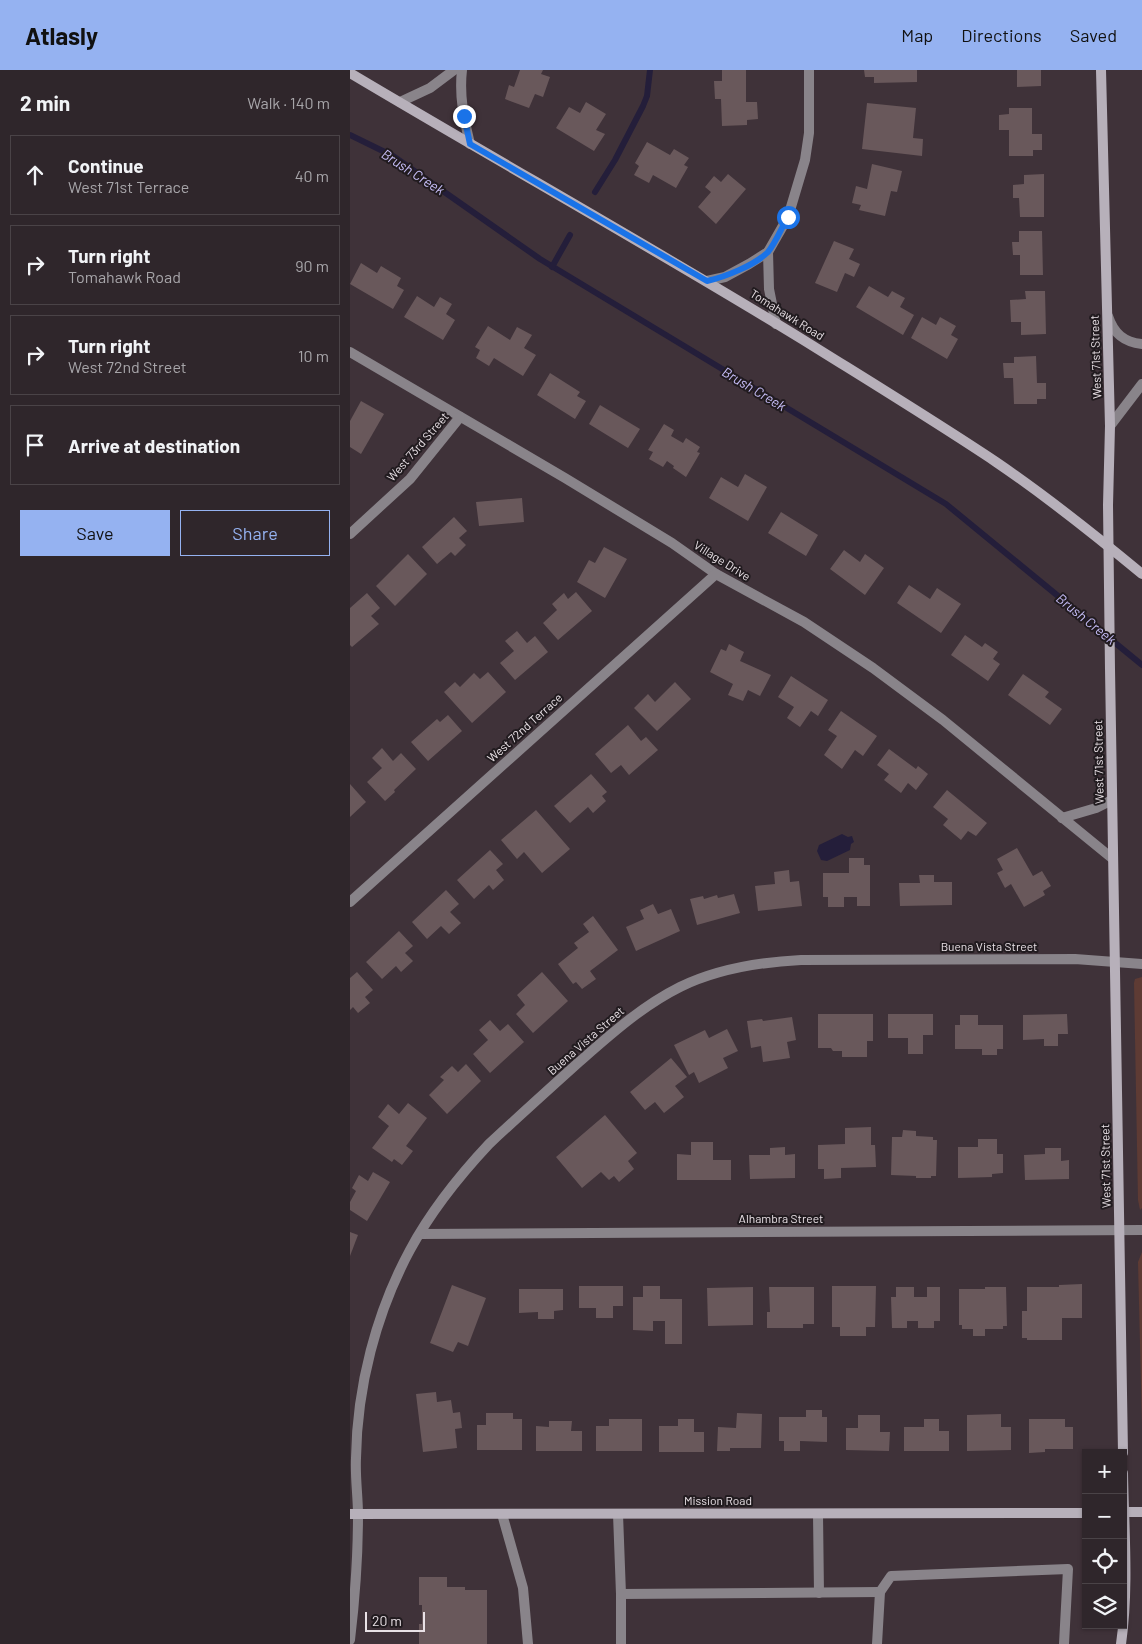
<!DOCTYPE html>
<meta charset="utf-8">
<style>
body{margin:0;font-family:Barlow,sans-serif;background:#3b3237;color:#f1f3f6}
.controls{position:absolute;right:15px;bottom:15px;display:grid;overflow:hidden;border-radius:0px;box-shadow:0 1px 4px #0004}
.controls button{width:45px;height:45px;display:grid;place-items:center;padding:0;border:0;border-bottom:1px solid #4a4347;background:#2f262b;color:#f1f3f6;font:25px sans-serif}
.scale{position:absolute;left:15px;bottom:12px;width:60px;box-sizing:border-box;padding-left:5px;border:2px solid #e9e1e6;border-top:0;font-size:14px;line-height:18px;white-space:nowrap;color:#e9e1e6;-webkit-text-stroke:4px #211b1f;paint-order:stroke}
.stop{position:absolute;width:15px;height:15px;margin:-11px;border:4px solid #1a73e8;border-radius:50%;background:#fff}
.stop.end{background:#1a73e8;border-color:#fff;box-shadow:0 1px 5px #0008}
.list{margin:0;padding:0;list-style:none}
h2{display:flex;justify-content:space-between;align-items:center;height:65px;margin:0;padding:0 20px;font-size:21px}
h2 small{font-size:16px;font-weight:400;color:#a7a5a9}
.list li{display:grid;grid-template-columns:32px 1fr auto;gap:15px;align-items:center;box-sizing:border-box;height:80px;margin:0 10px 10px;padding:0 10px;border:1px solid #4a4347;border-radius:0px}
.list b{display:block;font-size:19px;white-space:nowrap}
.list p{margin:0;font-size:16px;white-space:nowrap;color:#a7a5a9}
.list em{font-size:16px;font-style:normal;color:#a7a5a9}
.actions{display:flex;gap:10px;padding:15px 20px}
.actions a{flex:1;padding:11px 0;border:1px solid #95b2f1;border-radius:0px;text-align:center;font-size:18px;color:#95b2f1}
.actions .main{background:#95b2f1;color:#111}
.icon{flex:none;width:28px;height:28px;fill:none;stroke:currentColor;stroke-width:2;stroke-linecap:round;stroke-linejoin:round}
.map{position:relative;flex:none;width:792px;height:1574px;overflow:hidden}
header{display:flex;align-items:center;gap:30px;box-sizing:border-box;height:70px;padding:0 25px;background:#95b2f1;color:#111}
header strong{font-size:24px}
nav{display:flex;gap:28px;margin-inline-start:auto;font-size:18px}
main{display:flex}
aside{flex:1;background:#2f262b}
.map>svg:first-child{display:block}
</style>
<header>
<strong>Atlasly</strong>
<nav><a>Map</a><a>Directions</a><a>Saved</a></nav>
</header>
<main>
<aside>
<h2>2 min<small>Walk · 140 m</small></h2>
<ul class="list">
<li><svg class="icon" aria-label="ahead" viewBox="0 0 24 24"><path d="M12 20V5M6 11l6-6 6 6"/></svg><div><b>Continue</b><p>West 71st Terrace</p></div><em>40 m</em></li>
<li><svg class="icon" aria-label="right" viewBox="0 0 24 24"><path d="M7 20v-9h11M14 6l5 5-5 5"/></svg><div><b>Turn right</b><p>Tomahawk Road</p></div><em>90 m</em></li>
<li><svg class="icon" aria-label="right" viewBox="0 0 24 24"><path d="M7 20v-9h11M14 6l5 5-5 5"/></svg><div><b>Turn right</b><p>West 72nd Street</p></div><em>10 m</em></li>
<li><svg class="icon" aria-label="arrive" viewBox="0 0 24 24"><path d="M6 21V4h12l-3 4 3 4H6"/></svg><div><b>Arrive at destination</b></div></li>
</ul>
<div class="actions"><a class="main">Save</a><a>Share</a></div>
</aside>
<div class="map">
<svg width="792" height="1574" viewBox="0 0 792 1574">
<rect width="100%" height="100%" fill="#3f3239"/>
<g fill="#5e3b34">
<path d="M 792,907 L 792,1138 L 790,1140 L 788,1130 L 784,913 L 785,909 Z"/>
<path d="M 792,1182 L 792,1355 L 788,1192 Z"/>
</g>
<path fill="#241e3a" d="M 492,764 L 498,767 L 502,766 L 504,772 L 501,774 L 500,780 L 477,791 L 471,790 L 467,781 L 469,775 Z"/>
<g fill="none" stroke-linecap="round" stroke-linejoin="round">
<g stroke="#241e3a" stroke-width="6">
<path d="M 0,65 L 43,86 L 190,189 L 596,434 L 792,595"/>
<path d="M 245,122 L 265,90 L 293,36 L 297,26 L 300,0"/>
<path d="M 202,197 L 220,165"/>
</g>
</g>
<g fill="#69585b">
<path d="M 170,0 L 193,0 L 191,4 L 200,7 L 193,27 L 185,24 L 179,38 L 155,29 L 159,15 L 164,17 Z"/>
<path d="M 372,0 L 396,0 L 396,32 L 407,32 L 408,49 L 397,50 L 397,55 L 372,56 L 371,29 L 365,29 L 364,11 L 372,11 Z"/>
<path d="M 514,0 L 567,0 L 567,12 L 524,13 L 524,7 L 515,7 Z"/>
<path d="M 667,0 L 691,0 L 691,16 L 667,17 Z"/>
<path d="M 236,32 L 256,44 L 246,60 L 255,64 L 244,81 L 206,58 L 219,37 L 230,43 Z"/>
<path d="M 517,33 L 566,38 L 563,68 L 573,69 L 572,86 L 512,79 Z"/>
<path d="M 659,38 L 682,38 L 682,64 L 692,64 L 692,80 L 683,80 L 683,86 L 659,86 L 659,60 L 649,60 L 649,45 L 659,44 Z"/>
<path d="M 297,72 L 320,85 L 324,79 L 339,88 L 334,95 L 338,97 L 326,118 L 303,105 L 299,113 L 284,105 L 289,96 L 285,93 Z"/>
<path d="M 522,94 L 552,101 L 547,122 L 541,121 L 535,146 L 509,140 L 511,135 L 502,133 L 506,116 L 517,119 Z"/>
<path d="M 378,104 L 396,119 L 366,154 L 348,137 L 361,122 L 355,117 L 364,106 L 371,112 Z"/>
<path d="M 694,104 L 694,147 L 670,147 L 669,128 L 663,128 L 663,115 L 674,114 L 674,105 Z"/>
<path d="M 669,161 L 692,161 L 693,205 L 670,205 L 670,185 L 663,185 L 662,172 L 669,172 Z"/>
<path d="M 484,171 L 504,179 L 499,189 L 510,194 L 504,207 L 495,203 L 487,222 L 465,213 Z"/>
<path d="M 11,193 L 27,203 L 31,196 L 51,208 L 47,216 L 54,220 L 43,239 L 0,214 Z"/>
<path d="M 519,216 L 538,227 L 542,221 L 555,228 L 550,237 L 564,245 L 553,265 L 506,237 Z"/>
<path d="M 675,221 L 695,221 L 696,264 L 671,265 L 671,252 L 661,252 L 660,230 L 676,229 Z"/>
<path d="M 67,226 L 84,237 L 90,227 L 102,234 L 96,244 L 105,250 L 93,270 L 54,247 Z"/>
<path d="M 572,247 L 586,255 L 590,247 L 606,256 L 601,265 L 608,269 L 597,289 L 561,268 Z"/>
<path d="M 138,256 L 160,270 L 167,257 L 182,265 L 174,278 L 186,285 L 173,306 L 144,288 L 139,296 L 126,288 L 130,280 L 125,277 Z"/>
<path d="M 686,286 L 687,313 L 696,313 L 696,329 L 687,329 L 687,334 L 664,334 L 663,308 L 654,308 L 653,293 L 664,293 L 664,287 Z"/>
<path d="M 200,303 L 230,322 L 227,326 L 236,331 L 225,349 L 187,325 Z"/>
<path d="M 11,331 L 34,344 L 11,384 L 0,377 L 0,351 Z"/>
<path d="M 250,335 L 290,359 L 278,378 L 239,354 Z"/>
<path d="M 314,354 L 324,360 L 321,366 L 333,373 L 336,368 L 350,377 L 347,382 L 350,383 L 336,407 L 323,398 L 324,396 L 317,391 L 313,397 L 299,389 L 303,382 L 298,380 Z"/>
<path d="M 395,404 L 417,417 L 398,451 L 359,428 L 371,407 L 388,417 Z"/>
<path d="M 172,428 L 174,452 L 129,456 L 126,432 Z"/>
<path d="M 431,442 L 468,465 L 456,486 L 418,463 Z"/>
<path d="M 104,447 L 117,461 L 109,468 L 116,475 L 105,486 L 101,482 L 87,494 L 72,477 Z"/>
<path d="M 254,477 L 277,489 L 255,528 L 227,512 L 239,490 L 245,493 Z"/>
<path d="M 494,480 L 510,492 L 515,484 L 534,498 L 515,525 L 480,499 Z"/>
<path d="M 58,484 L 77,504 L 45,536 L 26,516 Z"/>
<path d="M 559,515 L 580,529 L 587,518 L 611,534 L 591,563 L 547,533 Z"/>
<path d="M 226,522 L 242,541 L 208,570 L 193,553 L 207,540 L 202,534 L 214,523 L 218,529 Z"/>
<path d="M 17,523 L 30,538 L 21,546 L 29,554 L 2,577 L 0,575 L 0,538 Z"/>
<path d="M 167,561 L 177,573 L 185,566 L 198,582 L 165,610 L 150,593 L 164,581 L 155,571 Z"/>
<path d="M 615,565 L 632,577 L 635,573 L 648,582 L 643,589 L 650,594 L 638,611 L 601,585 Z"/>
<path d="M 379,574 L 394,582 L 390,591 L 421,605 L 410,626 L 398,620 L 393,631 L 378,625 L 383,614 L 360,602 L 371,579 L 376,581 Z"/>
<path d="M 138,602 L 156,622 L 122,653 L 94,622 L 105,612 L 110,617 L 124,603 L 130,609 Z"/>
<path d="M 673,604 L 699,622 L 695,627 L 712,639 L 700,655 L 658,625 Z"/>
<path d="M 441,606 L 478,630 L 468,646 L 461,641 L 450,657 L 437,648 L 444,637 L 428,627 Z"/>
<path d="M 325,612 L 341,629 L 307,661 L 284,638 L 298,624 L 305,632 Z"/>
<path d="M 491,641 L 527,666 L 513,686 L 505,680 L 492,699 L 474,685 L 487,666 L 478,660 Z"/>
<path d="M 98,645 L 112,661 L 78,691 L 61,672 L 87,649 L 90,652 Z"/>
<path d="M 278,655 L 291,671 L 296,667 L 308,680 L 279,705 L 271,695 L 261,703 L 245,684 Z"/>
<path d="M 32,678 L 43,691 L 51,683 L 66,699 L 44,720 L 45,722 L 35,731 L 17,712 L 32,698 L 22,688 Z"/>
<path d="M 539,679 L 566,699 L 568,696 L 578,704 L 566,720 L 558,713 L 551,723 L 534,710 L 539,704 L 527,695 Z"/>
<path d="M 241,704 L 257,722 L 252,726 L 256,731 L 243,743 L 238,737 L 220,753 L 204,736 Z"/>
<path d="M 0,714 L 16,732 L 0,747 Z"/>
<path d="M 597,720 L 637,753 L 626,766 L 618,761 L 611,770 L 593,755 L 598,749 L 583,737 Z"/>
<path d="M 186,740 L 220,779 L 192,803 L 174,782 L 167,789 L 151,770 Z"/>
<path d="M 667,778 L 683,806 L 692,801 L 701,816 L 693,821 L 695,825 L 674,837 L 661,814 L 655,818 L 647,803 L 653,800 L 647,789 Z"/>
<path d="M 140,780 L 153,794 L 146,800 L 154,810 L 143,820 L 139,815 L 124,829 L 107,810 Z"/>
<path d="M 499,788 L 514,788 L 514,795 L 520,795 L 520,836 L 507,836 L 507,827 L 494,827 L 494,837 L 478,837 L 478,827 L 473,827 L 473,803 L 499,803 Z"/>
<path d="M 439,800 L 440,812 L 449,811 L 452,836 L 408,841 L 405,816 L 425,814 L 424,802 Z"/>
<path d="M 569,805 L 584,805 L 584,812 L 602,812 L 602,835 L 550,836 L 549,813 L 570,813 Z"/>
<path d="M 96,820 L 109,834 L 100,842 L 111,853 L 99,864 L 91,856 L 77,869 L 62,852 Z"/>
<path d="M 384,824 L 390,843 L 347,855 L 340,829 L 353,826 L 354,829 L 367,825 L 368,828 Z"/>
<path d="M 303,834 L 308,844 L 321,839 L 330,861 L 286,881 L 276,857 L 294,849 L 290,840 Z"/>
<path d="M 243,846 L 268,880 L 240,901 L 246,909 L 232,919 L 226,912 L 223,914 L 208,894 L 228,878 L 224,873 L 239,862 L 233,854 Z"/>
<path d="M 49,861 L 63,876 L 55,883 L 63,891 L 51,902 L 46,896 L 32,909 L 16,892 Z"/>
<path d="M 7,902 L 23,920 L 15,927 L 20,933 L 8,943 L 3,937 L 0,940 L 0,908 Z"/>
<path d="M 192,902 L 218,931 L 183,963 L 166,944 L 175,935 L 167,925 Z"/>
<path d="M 468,944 L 523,944 L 523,971 L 517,971 L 517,987 L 492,987 L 492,981 L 483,981 L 481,978 L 468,978 Z"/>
<path d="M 538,944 L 583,944 L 583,965 L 573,965 L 573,984 L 558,984 L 558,968 L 538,968 Z"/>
<path d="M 717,944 L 718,964 L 708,964 L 708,976 L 694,976 L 694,969 L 673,970 L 673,945 Z"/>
<path d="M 610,945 L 628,945 L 628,955 L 653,955 L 653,979 L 647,979 L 647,985 L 632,985 L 632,979 L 605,979 L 605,955 L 610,955 Z"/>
<path d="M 442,947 L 446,970 L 437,972 L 440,988 L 413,992 L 411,976 L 401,978 L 397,951 L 412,949 L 413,951 Z"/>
<path d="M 140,950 L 150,961 L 158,954 L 174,972 L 140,1003 L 123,984 L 138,970 L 129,960 Z"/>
<path d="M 377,959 L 388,981 L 373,988 L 378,998 L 349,1013 L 344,1002 L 339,1005 L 324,975 L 355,960 L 359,968 Z"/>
<path d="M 321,988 L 337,1007 L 325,1016 L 334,1027 L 314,1043 L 305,1032 L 295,1040 L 280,1022 Z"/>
<path d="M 116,994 L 131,1011 L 97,1044 L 79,1025 L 94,1010 L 90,1007 L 102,996 L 108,1002 Z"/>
<path d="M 58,1033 L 77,1048 L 56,1076 L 63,1081 L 52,1095 L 44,1089 L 42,1092 L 22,1078 L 39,1056 L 28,1047 L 38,1034 L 49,1044 Z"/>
<path d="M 255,1045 L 287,1083 L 278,1091 L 284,1099 L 269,1112 L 264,1106 L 259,1110 L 251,1102 L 232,1118 L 206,1087 Z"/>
<path d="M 521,1057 L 521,1075 L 525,1075 L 526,1097 L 491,1098 L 491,1108 L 474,1109 L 474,1099 L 468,1099 L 468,1075 L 495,1074 L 495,1058 Z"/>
<path d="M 553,1060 L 566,1061 L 566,1066 L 583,1067 L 583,1070 L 587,1070 L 586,1106 L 581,1106 L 581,1108 L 566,1108 L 566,1106 L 541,1105 L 542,1067 L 552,1067 Z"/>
<path d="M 628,1069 L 647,1069 L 647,1084 L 653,1084 L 653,1103 L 642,1104 L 642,1107 L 608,1108 L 608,1077 L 628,1077 Z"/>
<path d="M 341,1072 L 363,1072 L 363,1090 L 381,1090 L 381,1110 L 327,1110 L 327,1084 L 341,1085 Z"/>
<path d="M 435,1077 L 435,1085 L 445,1084 L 445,1108 L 400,1109 L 399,1085 L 420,1085 L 420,1078 Z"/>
<path d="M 695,1078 L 711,1078 L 711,1091 L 719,1090 L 719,1109 L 675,1110 L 674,1085 L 695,1084 Z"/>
<path d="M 23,1102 L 40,1112 L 17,1151 L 0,1140 L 0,1132 L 6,1121 L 2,1118 L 9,1105 L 18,1111 Z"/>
<path d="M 0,1162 L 8,1165 L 0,1186 Z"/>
<path d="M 732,1214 L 732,1248 L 712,1248 L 712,1270 L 677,1270 L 677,1268 L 672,1268 L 672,1241 L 677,1241 L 677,1217 L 709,1217 L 709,1215 Z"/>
<path d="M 102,1215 L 136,1228 L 118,1276 L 108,1272 L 103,1282 L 80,1273 Z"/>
<path d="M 229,1216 L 273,1216 L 273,1236 L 263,1236 L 263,1248 L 246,1248 L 246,1238 L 229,1238 Z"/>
<path d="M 293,1216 L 310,1216 L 310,1229 L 332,1229 L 332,1274 L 315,1274 L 315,1251 L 303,1251 L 303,1261 L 283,1260 L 283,1227 L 293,1227 Z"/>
<path d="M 482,1216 L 526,1216 L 525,1257 L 516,1257 L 516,1266 L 490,1266 L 490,1257 L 482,1257 Z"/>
<path d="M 403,1217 L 403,1255 L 358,1256 L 357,1218 Z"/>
<path d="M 419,1217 L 464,1217 L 464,1254 L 453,1254 L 453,1258 L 417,1258 L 417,1242 L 420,1242 Z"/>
<path d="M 546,1217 L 564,1217 L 564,1227 L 577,1227 L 577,1217 L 590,1217 L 590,1251 L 584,1251 L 584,1258 L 568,1258 L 568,1251 L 557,1251 L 557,1258 L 542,1258 L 541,1227 L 546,1227 Z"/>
<path d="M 635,1217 L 656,1217 L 657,1256 L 653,1256 L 653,1259 L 635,1259 L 635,1266 L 623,1266 L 623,1259 L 612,1259 L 612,1255 L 609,1255 L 609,1219 L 635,1219 Z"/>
<path d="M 169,1219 L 213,1219 L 213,1240 L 204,1241 L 204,1249 L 188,1249 L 188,1242 L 169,1243 Z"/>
<path d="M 86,1322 L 87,1332 L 101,1330 L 103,1343 L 110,1342 L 112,1358 L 105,1359 L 107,1378 L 73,1382 L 66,1324 Z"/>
<path d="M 456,1340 L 472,1340 L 472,1347 L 477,1347 L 477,1372 L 450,1371 L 450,1381 L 434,1381 L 434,1371 L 429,1371 L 429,1347 L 456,1347 Z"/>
<path d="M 136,1343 L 163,1343 L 163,1349 L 172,1349 L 172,1380 L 127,1380 L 127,1355 L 136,1355 Z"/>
<path d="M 387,1343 L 412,1344 L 411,1378 L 380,1378 L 380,1381 L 367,1381 L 368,1357 L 386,1358 Z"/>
<path d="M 651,1344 L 651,1357 L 661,1357 L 661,1380 L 617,1381 L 617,1345 Z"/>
<path d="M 508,1345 L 530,1345 L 530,1362 L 540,1362 L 539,1381 L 496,1380 L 496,1358 L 508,1358 Z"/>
<path d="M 259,1349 L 292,1349 L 292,1381 L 246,1381 L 246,1356 L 259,1356 Z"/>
<path d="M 328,1349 L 344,1349 L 344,1362 L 354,1362 L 354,1382 L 309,1382 L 309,1356 L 328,1356 Z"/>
<path d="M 574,1349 L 589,1349 L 589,1361 L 599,1361 L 599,1381 L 554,1381 L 554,1357 L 574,1357 Z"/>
<path d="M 679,1349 L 715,1349 L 715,1357 L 723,1357 L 723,1379 L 695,1379 L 695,1382 L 679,1383 Z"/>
<path d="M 199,1351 L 222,1351 L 221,1361 L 232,1361 L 232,1381 L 186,1381 L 186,1356 L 199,1357 Z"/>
<path d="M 69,1507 L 97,1507 L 97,1517 L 115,1517 L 115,1520 L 137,1520 L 137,1574 L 69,1574 L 69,1554 L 72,1554 L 72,1535 L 69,1535 Z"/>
</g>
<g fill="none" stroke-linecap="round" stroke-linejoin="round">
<g stroke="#89848a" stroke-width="10">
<path d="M 152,1444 L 173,1518 L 178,1574"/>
<path d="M 268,1444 L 271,1524 L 271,1574"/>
<path d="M 468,1444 L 469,1523"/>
<path d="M 271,1524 L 530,1522"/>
<path d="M 527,1574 L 530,1522 L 541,1506 L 718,1499 L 714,1574"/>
</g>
<g stroke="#89848a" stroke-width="10">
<path d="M 112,0 C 109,26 114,49 120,74"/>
<path d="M 50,32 L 80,18 L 104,0"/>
<path d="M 418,182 L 419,219 L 426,254"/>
<path d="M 357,211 L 375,207 L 399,194 L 418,182 L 438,147 L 455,90 L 459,63 L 459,0"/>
<path d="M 758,246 C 764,264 774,272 792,274"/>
<path d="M 0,282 L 215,408 L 322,473 L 366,504 L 454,552 L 523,598 L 593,650 L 763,789"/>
<path d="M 760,356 L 792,314"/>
<path d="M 0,464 L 60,409 L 110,347"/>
<path d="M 712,748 L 746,738 L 762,730"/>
<path d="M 0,832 L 366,504"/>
<path d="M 70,1164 L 792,1160"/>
<path d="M 0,1570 C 5,1528 8,1487 8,1445 C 8,1426 5,1407 6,1388 C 7,1317 26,1243 60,1180 C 81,1141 109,1106 139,1074 C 169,1046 199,1019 229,992 C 261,964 292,936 330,917 C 367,899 411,892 451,890 L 725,889 L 792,894"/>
</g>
<g stroke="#b7b0ba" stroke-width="10">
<path d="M 751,0 L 760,356 L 758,435 L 760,599 L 773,1383"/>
<path d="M 0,3 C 151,93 305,179 455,271 C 519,311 583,350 646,392 C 696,426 745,465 792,504"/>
<path d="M 773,1442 L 792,1442"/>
<path d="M 0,1444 L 736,1443"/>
<path d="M 771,1574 C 779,1518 774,1460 773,1403"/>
</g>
</g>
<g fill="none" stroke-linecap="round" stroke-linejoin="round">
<path stroke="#1a73e8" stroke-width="6" d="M 114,46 L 120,74 L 357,211 C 375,207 405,195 418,182 C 425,174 432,157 438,147"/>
</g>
<g text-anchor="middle" stroke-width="4" stroke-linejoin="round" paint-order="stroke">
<g font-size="12" fill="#e9e1e6" stroke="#211b1f">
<text transform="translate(437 245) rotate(32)" y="4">Tomahawk Road</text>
<text transform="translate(746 287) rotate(-92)" y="4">West 71st Street</text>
<text transform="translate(68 377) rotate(-49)" y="4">West 73rd Street</text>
<text transform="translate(372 491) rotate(32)" y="4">Village Drive</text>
<text transform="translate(175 658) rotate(-42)" y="4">West 72nd Terrace</text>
<text transform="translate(749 692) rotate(-91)" y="4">West 71st Street</text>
<text x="639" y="881">Buena Vista Street</text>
<text transform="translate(236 971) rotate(-41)" y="4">Buena Vista Street</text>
<text transform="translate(756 1096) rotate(-91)" y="4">West 71st Street</text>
<text x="431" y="1153">Alhambra Street</text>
<text x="368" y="1435">Mission Road</text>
</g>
<g font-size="14" font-style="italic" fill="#c6bdf7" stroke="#211b1f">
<text transform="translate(63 102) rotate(33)" y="5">Brush Creek</text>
<text transform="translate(404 319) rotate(31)" y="5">Brush Creek</text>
<text transform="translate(736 549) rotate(39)" y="5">Brush Creek</text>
</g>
</g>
</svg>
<div class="controls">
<button>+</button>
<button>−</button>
<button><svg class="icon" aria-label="locate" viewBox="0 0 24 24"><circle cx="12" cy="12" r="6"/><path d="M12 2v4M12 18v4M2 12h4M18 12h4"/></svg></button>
<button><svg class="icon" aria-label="layers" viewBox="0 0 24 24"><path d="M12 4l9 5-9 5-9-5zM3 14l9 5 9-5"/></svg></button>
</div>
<div class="scale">20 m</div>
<div class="stop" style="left:438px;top:147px"></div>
<div class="stop end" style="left:114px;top:46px"></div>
</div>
</main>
